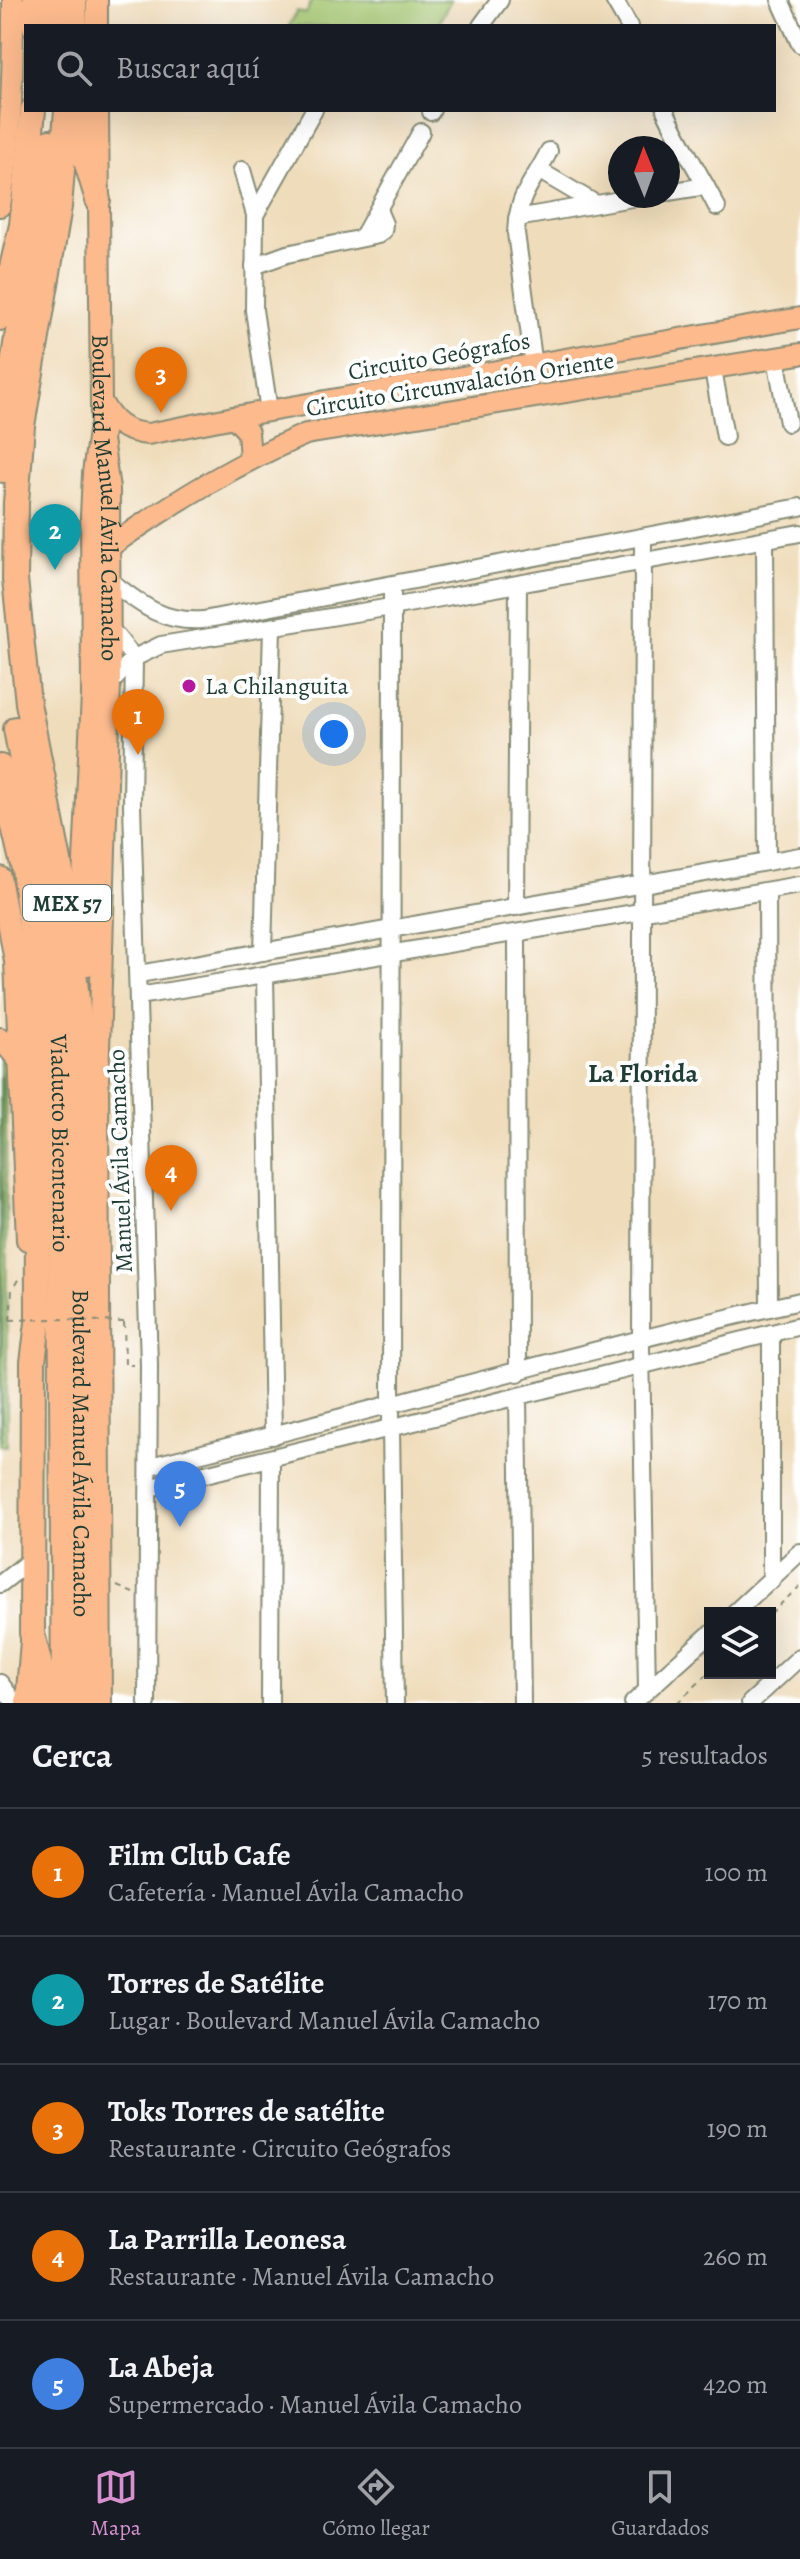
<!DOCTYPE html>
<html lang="es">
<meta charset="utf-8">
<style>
body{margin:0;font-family:Alegreya,serif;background:#20242c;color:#f1f3f6}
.controls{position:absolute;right:24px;bottom:24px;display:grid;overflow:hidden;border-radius:0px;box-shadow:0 8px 32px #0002}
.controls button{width:72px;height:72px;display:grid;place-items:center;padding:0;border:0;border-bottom:2px solid #363941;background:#171b24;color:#f1f3f6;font:40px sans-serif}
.compass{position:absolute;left:608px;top:136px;width:72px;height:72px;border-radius:50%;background:#171b24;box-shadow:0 8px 32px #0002;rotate:359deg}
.you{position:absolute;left:334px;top:734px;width:28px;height:28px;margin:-20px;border:6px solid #fff;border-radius:50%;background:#1a73e8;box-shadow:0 0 0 12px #1a73e833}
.badge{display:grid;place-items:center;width:52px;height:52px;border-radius:50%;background:#d690ce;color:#fff;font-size:26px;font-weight:700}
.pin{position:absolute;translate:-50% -66px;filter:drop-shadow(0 2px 4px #0008)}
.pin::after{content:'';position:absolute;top:42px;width:28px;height:24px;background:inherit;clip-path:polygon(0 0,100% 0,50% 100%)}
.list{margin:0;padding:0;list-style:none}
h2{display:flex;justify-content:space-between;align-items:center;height:104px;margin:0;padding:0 32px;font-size:34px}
h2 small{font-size:26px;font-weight:400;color:#9ea1a6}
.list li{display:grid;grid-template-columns:52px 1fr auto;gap:24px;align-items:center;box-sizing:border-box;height:128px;padding:0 32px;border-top:2px solid #363941}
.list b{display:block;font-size:30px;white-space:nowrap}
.list p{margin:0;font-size:26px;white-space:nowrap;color:#9ea1a6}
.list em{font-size:26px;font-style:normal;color:#9ea1a6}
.icon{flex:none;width:44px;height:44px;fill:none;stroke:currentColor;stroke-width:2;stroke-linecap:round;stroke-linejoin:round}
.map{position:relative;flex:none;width:800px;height:1703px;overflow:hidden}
.search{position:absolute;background:#171b24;box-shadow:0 8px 32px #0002;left:24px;right:24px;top:24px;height:88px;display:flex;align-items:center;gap:20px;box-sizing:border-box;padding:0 28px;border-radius:0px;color:#9ea1a6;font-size:30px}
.sheet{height:744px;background:#171b24}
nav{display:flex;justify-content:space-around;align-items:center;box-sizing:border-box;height:112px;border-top:2px solid #363941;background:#171b24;font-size:22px;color:#9ea1a6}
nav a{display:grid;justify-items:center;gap:4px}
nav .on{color:#d690ce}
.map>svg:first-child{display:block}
</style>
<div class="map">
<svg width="800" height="1703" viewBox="0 0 800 1703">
<rect width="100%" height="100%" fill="#fff"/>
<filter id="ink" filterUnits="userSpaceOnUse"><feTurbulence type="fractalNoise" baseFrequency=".0125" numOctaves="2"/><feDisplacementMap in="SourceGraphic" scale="16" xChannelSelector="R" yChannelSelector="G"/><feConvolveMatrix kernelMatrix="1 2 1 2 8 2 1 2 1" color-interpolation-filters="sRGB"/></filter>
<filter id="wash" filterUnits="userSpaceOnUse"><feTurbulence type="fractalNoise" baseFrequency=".006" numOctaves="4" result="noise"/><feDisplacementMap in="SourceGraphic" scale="32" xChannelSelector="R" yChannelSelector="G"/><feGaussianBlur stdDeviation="1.8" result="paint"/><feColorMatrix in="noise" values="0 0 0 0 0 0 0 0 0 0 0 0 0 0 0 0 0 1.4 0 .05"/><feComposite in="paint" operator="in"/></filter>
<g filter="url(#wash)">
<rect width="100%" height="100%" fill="#efdcba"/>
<g fill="#a3c56e" stroke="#618151" stroke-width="2">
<path d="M 312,0 L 451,0 L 437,26 L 289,26 L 297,11 L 306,14 Z"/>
<path d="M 0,1058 L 6,1065 L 7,1446 L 0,1445 Z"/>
</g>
<path fill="#82aa61" stroke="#50744a" stroke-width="2" d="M 0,1072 L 3,1080 L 2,1439 L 0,1439 Z"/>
</g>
<g filter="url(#ink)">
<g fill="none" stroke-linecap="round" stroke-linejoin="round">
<g stroke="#878c77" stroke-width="20">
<g id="minor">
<path d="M 614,0 L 629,26"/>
<path d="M 780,0 L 800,44"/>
<path d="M 481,26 L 500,0"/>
<path d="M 665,110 C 680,143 700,174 717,207"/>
<path d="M 431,112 L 432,110"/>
<path d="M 242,170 L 255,215 L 254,310 L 269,411"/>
<path d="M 540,171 L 596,204"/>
<path d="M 668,192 L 706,186"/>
<path d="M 255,215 L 314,110"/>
<path d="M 517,218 L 643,196"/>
<path d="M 362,238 L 421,132"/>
<path d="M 254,266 L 287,254 L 378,235 L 383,231 L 384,224 L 378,210"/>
<path d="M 776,358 L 788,423"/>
<path d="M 534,366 L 516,233 C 518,192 533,184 549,151"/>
<path d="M 713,369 L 725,437"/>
<path d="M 643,537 L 641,1347 L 647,1690"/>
<path d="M 765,540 L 767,862"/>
<path d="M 109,580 C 140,604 162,623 203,620 L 800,507"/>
<path d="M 392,585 L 391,1427 L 395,1703"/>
<path d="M 109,627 L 134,658 L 132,805 L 149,1365 L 147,1703"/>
<path d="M 110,684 L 134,658 L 161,645 L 391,607 L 800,533"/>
<path d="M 767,891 L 769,1308"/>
<path d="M 516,907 L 518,585"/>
<path d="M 517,933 L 518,1373"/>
<path d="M 263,952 L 272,628"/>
<path d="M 139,974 L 800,856"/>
<path d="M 265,975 L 273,1436"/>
<path d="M 139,996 L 800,885"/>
<path d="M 518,1397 L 522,1703"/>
<path d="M 150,1466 C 367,1413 582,1350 800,1301"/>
<path d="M 149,1488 L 800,1326"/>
<path d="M 771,1581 L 771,1333"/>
<path d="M 0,1584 L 32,1559"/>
<path d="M 734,1613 L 800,1552"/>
<path d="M 0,1683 L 15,1703"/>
<path d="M 270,1703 L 271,1458"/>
<path d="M 633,1703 L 710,1634"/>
<path d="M 750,1703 L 800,1657"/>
</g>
</g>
<g stroke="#878c77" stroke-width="24">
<g id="major">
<path d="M 97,0 L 97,26"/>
<path id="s1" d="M 98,110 L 101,401 L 101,432 L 109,489 L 110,684 L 98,1082 L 101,1703"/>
<path d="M 0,206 C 12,138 13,69 13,0"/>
<path d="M 101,401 C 112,422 124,432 148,434 L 234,417 L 800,318"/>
<path d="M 234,417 L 248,432 L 250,458"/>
<path d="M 109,547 C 172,503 235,464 306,434 L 800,354"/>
<path d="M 0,877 L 15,961 L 27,1240"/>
<path d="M 0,1038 L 21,1063"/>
<path d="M 26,1703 L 31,1641"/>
</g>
</g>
<g stroke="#878c77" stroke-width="28">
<g id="highway">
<path d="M 35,0 L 35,26"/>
<path d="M 74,0 L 75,26"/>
<path d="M 56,26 L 57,0"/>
<path id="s2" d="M 67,110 L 59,207 L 22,426 L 16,503 L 15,579 L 28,703 L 67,902 L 80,1029 L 82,1703"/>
<path d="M 80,113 L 81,144 L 98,200"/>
<path d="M 0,318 L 22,225 L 33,110"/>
<path d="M 3,470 C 7,360 35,251 49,142"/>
<path id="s3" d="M 16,729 L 42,865 L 57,962 L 60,1087 L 64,1703"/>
<path d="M 0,767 L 24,869 L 37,976 L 38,1323 L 33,1362 L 32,1633 L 41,1670 L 42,1703"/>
<path d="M 87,963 L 85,881 L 94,695 L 93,516 L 95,473 L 101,432"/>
</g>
</g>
<g stroke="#878c77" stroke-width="2" stroke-dasharray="6 6" stroke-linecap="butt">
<path d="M 10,1320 L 12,1290 L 19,1278"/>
<path d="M 124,1322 L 125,1365 L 133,1365"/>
<path d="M 117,1586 L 133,1593"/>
<path d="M 770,1614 L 800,1586"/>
<path d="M 677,1703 L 710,1672"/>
</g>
<use href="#minor" stroke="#fff" stroke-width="16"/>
<use href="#major" stroke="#fcba8d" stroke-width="20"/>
<use href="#highway" stroke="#fcba8d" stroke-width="24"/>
<path stroke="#878c77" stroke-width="2" stroke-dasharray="6 6" stroke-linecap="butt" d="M 10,1320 L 57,1319 L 124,1322"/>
</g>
</g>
<circle fill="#b5179e" stroke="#fff" stroke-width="3" cx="189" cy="686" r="8"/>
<g text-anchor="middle" stroke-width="8" stroke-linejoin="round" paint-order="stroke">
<rect fill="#fff" stroke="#627771" stroke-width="2" x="23" y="885" width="88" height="36" rx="6"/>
<g font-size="22" font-weight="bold" fill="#1f3d34">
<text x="67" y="911">MEX 57</text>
</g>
<g font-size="24" fill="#1f3d34" stroke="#fff">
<text transform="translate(439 356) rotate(-10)" y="8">Circuito Geógrafos</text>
<text transform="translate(460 384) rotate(-9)" y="8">Circuito Circunvalación Oriente</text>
<text dy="8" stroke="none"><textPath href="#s1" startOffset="388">Boulevard Manuel Ávila Camacho</textPath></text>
<text dy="8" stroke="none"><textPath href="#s3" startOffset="418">Viaducto Bicentenario</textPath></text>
<text transform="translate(120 1161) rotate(-92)" y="8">Manuel Ávila Camacho</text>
<text dy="8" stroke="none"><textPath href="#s2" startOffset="1352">Boulevard Manuel Ávila Camacho</textPath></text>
</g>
<g font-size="24" fill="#1f3d34" stroke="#fff" text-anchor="start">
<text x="205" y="694">La Chilanguita</text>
</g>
<g font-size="26" font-weight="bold" fill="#1f3d34" stroke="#fff">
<text x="643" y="1082">La Florida</text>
</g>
</g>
</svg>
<div class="controls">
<button><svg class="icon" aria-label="layers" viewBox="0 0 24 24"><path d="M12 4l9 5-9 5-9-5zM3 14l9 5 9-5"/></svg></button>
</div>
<svg class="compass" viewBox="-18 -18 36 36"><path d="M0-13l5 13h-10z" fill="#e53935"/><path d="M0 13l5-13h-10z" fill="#9ea1a6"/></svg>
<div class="you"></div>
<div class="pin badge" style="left:138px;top:755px;background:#e8710a">1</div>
<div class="pin badge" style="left:55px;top:570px;background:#0f9aa8">2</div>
<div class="pin badge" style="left:161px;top:413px;background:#e8710a">3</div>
<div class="pin badge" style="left:171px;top:1211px;background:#e8710a">4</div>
<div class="pin badge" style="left:180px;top:1527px;background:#3f7fe0">5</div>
<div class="search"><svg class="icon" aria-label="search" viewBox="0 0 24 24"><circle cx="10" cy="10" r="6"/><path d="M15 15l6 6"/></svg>Buscar aquí</div>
</div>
<section class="sheet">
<h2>Cerca<small>5 resultados</small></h2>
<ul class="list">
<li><span class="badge" style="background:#e8710a">1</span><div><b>Film Club Cafe</b><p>Cafetería · Manuel Ávila Camacho</p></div><em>100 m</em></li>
<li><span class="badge" style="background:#0f9aa8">2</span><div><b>Torres de Satélite</b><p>Lugar · Boulevard Manuel Ávila Camacho</p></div><em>170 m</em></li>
<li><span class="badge" style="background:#e8710a">3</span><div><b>Toks Torres de satélite</b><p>Restaurante · Circuito Geógrafos</p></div><em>190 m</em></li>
<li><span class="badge" style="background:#e8710a">4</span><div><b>La Parrilla Leonesa</b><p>Restaurante · Manuel Ávila Camacho</p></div><em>260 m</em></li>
<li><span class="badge" style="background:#3f7fe0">5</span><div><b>La Abeja</b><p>Supermercado · Manuel Ávila Camacho</p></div><em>420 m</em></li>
</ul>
</section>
<nav>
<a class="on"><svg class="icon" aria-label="map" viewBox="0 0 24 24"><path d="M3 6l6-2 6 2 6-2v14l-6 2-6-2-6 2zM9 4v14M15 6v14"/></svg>Mapa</a>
<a><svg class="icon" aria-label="directions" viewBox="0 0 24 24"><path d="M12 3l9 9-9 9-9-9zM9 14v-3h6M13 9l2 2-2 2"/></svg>Cómo llegar</a>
<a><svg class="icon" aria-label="saved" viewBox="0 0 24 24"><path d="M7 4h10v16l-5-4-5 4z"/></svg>Guardados</a>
</nav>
